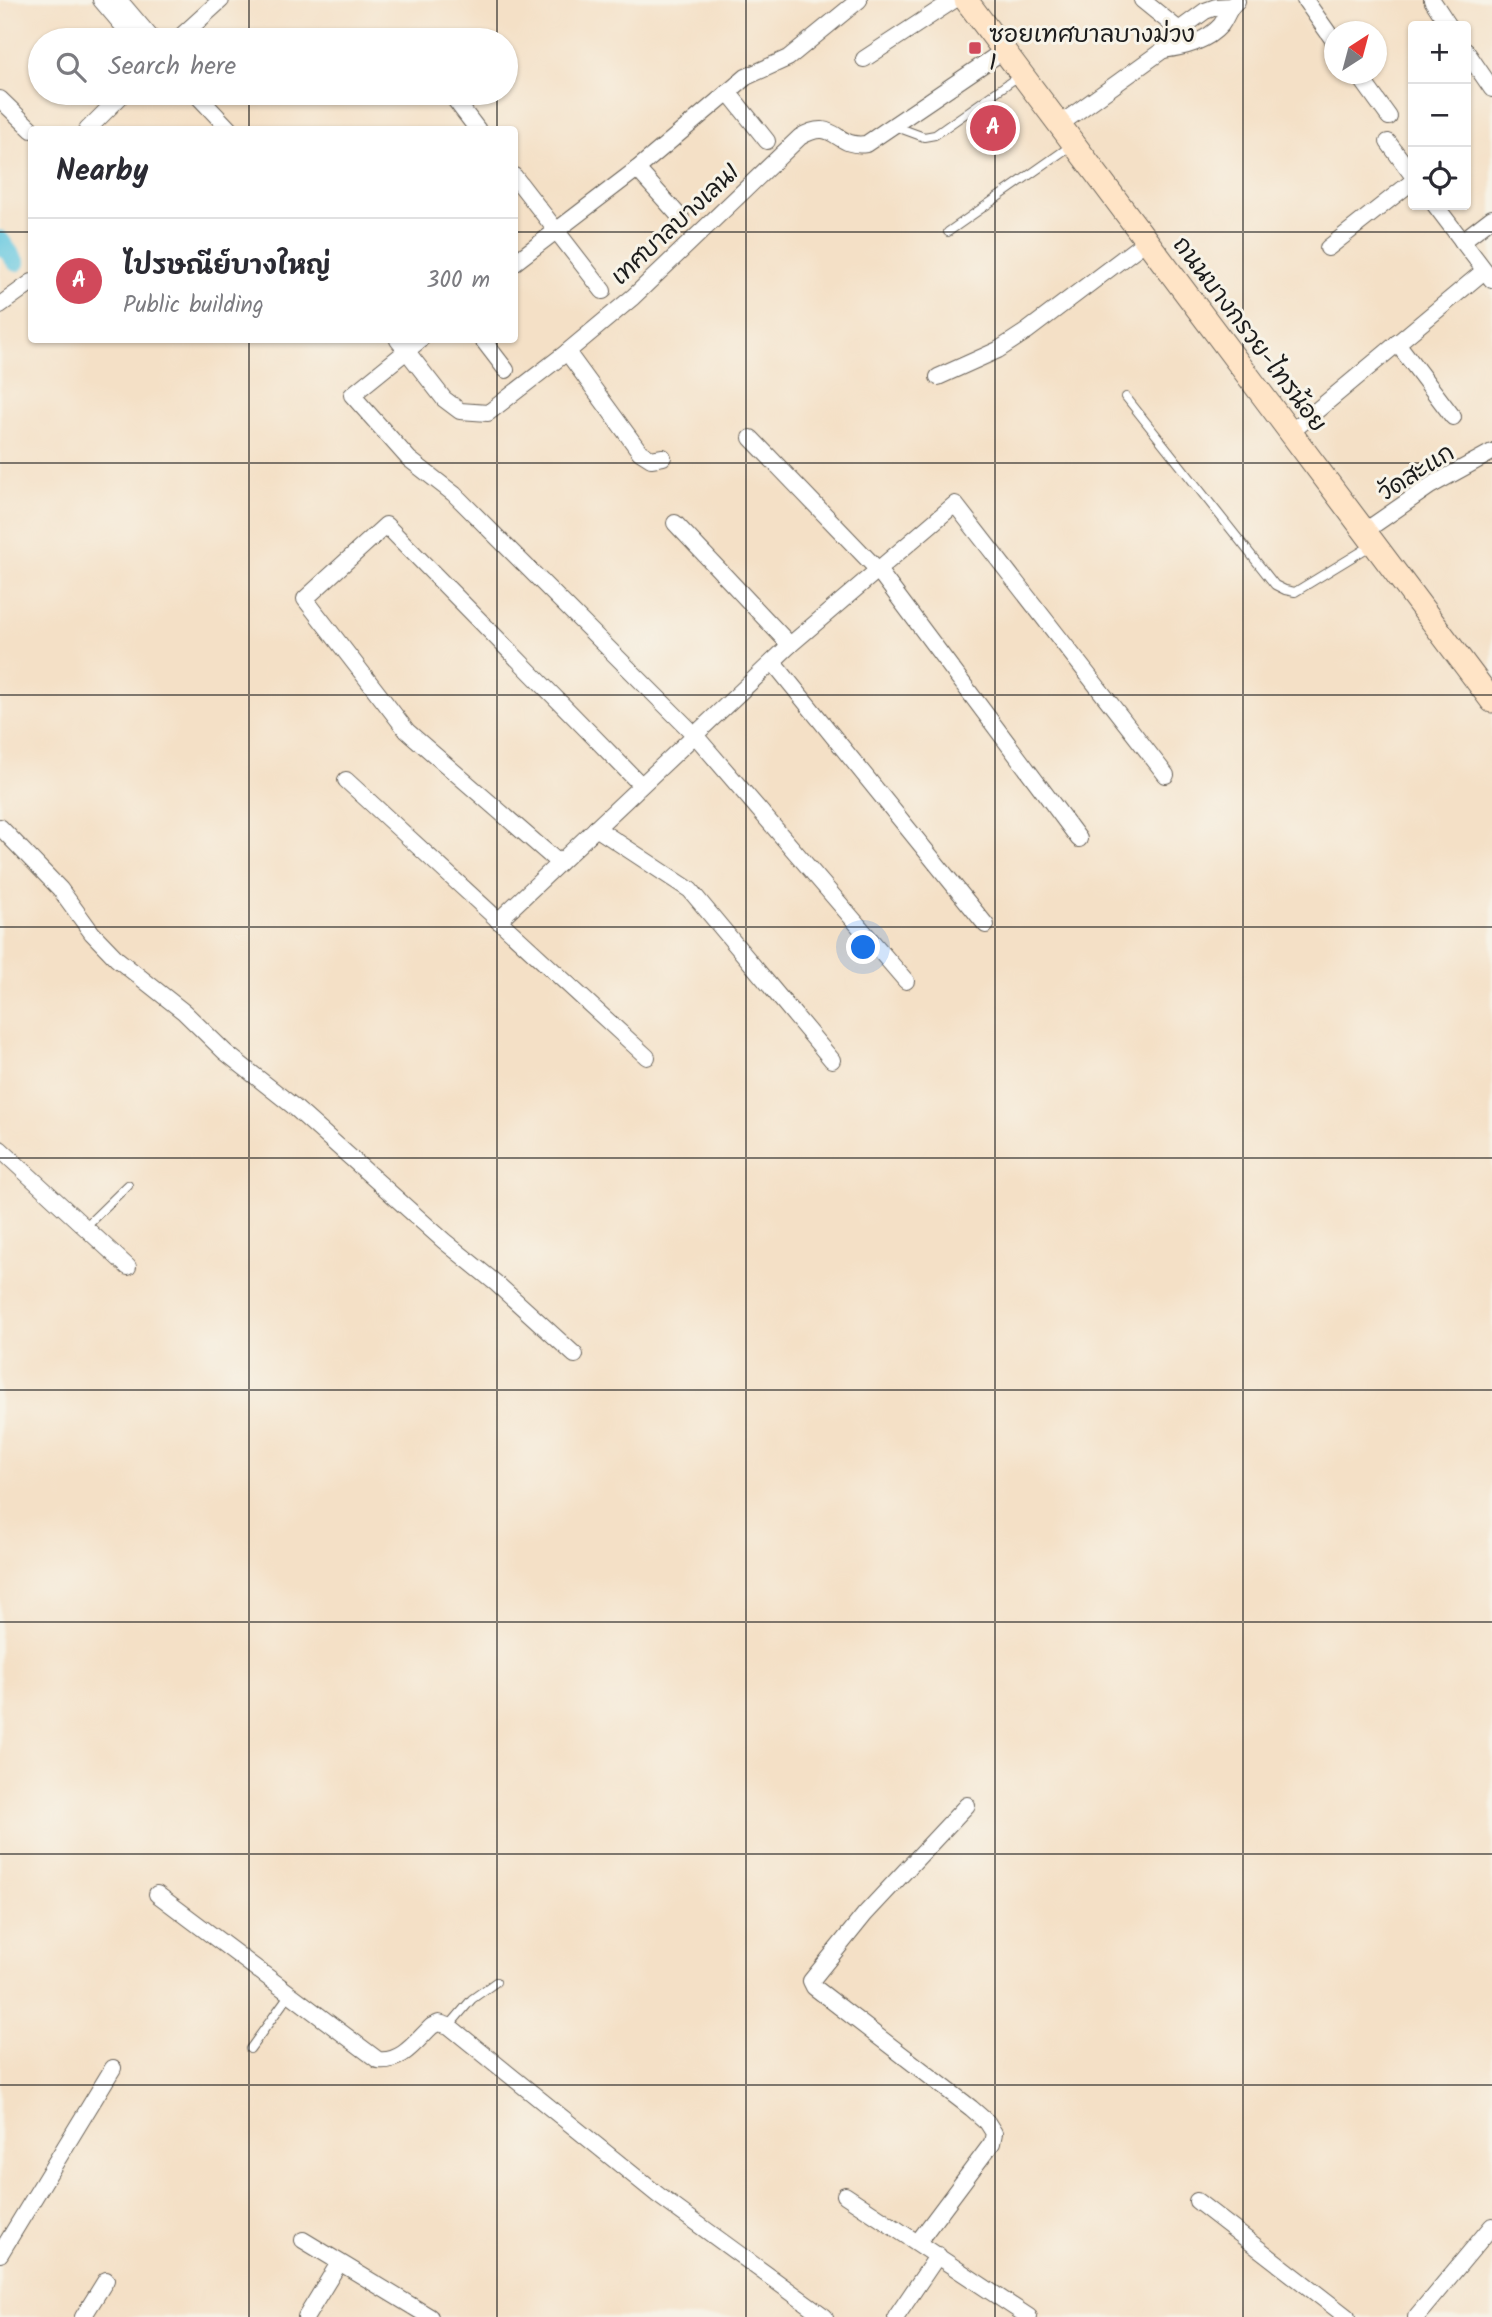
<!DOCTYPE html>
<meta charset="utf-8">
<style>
body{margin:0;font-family:Kalam,"Playpen Sans Thai",sans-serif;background:#f7f7f7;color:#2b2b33}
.controls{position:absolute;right:21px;top:21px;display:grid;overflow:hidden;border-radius:7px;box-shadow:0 2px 5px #0004}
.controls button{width:63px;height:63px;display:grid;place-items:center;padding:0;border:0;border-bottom:2px solid #e1e1e2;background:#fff;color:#2b2b33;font:35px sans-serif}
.compass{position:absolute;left:1324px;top:21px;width:63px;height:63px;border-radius:50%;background:#fff;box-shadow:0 2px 5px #0004;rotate:36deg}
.you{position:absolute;left:864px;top:948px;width:24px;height:24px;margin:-18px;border:5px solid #fff;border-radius:50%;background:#1a73e8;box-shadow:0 0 0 10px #1a73e833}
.badge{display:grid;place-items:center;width:46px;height:46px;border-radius:50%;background:#d1495b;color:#fff;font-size:23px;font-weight:700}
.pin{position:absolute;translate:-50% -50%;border:4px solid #fff;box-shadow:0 2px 7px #0006}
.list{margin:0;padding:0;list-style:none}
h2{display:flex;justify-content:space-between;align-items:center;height:91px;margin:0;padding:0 28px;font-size:30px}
h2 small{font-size:23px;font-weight:400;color:#7c7c81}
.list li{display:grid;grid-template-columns:46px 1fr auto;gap:21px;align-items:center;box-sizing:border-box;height:126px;padding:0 28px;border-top:2px solid #e1e1e2}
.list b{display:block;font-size:26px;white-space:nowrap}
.list p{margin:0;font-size:23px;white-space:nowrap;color:#7c7c81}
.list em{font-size:23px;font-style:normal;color:#7c7c81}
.icon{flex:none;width:38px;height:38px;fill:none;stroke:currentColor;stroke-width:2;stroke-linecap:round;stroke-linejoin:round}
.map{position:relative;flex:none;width:1492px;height:2317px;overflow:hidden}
.search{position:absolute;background:#fff;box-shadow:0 2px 5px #0004;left:28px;top:28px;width:490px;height:77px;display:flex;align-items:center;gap:18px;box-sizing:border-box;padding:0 24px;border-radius:38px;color:#7c7c81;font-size:26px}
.panel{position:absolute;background:#fff;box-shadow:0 2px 5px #0004;left:28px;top:126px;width:490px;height:217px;border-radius:7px}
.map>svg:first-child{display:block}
</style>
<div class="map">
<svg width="1492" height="2317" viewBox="0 0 1492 2317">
<rect width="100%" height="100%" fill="#f7f3e8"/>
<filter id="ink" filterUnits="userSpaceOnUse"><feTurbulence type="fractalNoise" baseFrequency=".0143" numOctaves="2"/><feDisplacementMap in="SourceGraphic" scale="14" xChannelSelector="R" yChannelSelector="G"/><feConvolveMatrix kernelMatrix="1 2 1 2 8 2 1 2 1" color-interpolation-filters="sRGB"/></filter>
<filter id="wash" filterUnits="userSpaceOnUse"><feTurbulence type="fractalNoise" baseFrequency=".00686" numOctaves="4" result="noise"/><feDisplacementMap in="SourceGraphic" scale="28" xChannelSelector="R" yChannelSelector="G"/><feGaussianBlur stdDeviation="1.57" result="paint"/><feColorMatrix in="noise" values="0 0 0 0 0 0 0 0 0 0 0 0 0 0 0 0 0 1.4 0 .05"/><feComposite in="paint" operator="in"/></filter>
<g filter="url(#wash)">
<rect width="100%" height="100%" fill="#f4e0c6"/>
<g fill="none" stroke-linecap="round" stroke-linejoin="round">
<path stroke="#63c7e0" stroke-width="19" d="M 0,240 L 16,262"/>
</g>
</g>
<g filter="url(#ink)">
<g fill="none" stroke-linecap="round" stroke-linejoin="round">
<g stroke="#686158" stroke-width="10">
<g id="lane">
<path d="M 894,126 L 924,137 L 935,135 L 1020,75"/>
<path d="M 948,232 L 1072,145"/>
<path d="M 1126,397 L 1275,585 L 1285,590 L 1295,592 L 1372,545"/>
<path d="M 86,1226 L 128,1185"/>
<path d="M 449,2026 L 472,1999 L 496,1982"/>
<path d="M 250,2049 L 289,1995"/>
</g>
</g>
<g stroke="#686158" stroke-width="18">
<g id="street">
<path d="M 101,0 L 135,40"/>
<path d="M 119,0 L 153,40"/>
<path d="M 1142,0 L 1179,30 L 1185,38"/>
<path d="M 1305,0 L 1334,41"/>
<path d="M 1432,0 L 1449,26"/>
<path d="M 177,40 L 221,0"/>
<path d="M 1163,50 C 1184,47 1206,42 1221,25 C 1227,17 1228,8 1237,1"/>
<path d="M 1466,51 L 1492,89"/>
<path d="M 864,59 L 954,0"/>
<path d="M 1358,74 L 1389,117"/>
<path d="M 728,92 L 767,141"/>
<path d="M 195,93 L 230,130"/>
<path d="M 450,93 L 478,130"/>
<path d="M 0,99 L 32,130"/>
<path d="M 1059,125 L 1163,50 L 1179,30 L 1205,11 L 1216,7 L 1231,6"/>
<path d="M 87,130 L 124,93"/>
<path d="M 1388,142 L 1413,176"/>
<path d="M 637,169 L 681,218"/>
<path d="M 514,176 L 603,291"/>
<path d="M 1435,205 L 1492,280"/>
<path d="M 1462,241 L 1492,218"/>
<path d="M 1328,248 L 1413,181"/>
<path d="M 514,263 L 637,169 L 746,77 L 788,58 L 859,0"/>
<path d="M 0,305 L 32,282"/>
<path d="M 398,340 L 444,399 L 460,411 L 488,413 L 567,352 L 633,297 L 800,137 C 835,116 835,149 866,144 L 1003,51"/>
<path d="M 420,340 L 352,395 L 409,459 L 454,494 L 694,734 L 906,981"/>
<path d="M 483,340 L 506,370"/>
<path d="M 1397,343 L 1453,417"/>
<path d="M 567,352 L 640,452 L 651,459 L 663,457"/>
<path d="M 938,377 L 998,350 L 1027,331 L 1146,241"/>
<path d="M 1291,432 L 1484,271"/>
<path d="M 751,438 L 878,570 L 1079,839"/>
<path d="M 675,523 L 790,645"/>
<path d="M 1365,531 L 1430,486 L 1492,452"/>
<path d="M 773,662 L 986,925"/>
<path d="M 346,780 L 647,1057"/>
<path d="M 0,827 L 60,889 L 92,933 L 117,959 L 184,1012 L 225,1052 L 293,1106 L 444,1241 L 497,1284 L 575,1355"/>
<path d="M 596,828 L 690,890 L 832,1060"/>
<path d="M 559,863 L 407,731 L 305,599 L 386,525 L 641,785"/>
<path d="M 498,921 L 790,645 L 955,504 L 1166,775"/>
<path d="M 0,1149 L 128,1267"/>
<path d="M 157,1894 L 378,2060 C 402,2063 416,2041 432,2026 L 439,2023 L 449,2026 L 658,2195 L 825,2317"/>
<path d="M 845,2195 L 1029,2317"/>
<path d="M 1197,2201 L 1347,2317"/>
<path d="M 303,2240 L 430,2317"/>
<path d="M 918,2242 L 992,2143 L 994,2133 L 987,2122 L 971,2108 L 814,1987 L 811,1981 L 865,1914 L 967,1805"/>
<path d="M 0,2254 L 113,2068"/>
<path d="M 83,2317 L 106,2280"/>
<path d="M 306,2317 L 339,2263"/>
<path d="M 896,2317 L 938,2255"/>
<path d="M 1416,2317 L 1492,2226"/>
</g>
</g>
<g stroke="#686158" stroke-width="25">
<path id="secondary" d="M 966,0 L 1492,701"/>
</g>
<use href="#lane" stroke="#fff" stroke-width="8"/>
<use href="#street" stroke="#fff" stroke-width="16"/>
<use href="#secondary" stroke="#ffe4c6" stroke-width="23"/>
</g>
</g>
<path fill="none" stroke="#1c1c1c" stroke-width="2" stroke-opacity="0.55" d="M 249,0 L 249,40M 497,0 L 497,40M 746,0 L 746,2317M 995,0 L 995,2317M 1243,0 L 1243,2317M 249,93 L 249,130M 497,93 L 497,130M 0,232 L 32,232M 514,232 L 1492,232M 249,340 L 249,2317M 497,340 L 497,2317M 0,463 L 1492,463M 0,695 L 1492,695M 0,927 L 1492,927M 0,1158 L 1492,1158M 0,1390 L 1492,1390M 0,1622 L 1492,1622M 0,1854 L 1492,1854M 0,2085 L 1492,2085"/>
<rect fill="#d1495b" stroke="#f7f3e8" stroke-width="2.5" x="968" y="41" width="14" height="14" rx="3.5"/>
<g text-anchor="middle" stroke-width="6" stroke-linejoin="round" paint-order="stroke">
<g font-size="24" fill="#1c1c1c" stroke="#f7f3e8" text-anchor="start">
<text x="989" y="42">ซอยเทศบาลบางม่วง<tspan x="989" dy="28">1</tspan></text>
</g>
<g font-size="24" fill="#1c1c1c" stroke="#f7f3e8">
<text transform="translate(675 224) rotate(-43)" y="8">เทศบาลบางเลน1</text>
<text transform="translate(1250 334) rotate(53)" y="8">ถนนบางกรวย-ไทรน้อย</text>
<text transform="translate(1416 472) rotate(-32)" y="8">วัดสะแก</text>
</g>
</g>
</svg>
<div class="controls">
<button>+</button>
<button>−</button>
<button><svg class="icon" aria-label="locate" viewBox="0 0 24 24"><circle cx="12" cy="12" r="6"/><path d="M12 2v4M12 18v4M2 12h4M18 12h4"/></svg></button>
</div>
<svg class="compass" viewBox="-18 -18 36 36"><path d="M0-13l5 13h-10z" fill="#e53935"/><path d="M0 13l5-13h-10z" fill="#7c7c81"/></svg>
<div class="you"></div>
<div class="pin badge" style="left:993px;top:128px">A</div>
<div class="search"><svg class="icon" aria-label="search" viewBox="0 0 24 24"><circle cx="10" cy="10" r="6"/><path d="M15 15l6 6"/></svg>Search here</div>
<section class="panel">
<h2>Nearby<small></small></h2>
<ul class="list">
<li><span class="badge">A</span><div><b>ไปรษณีย์บางใหญ่</b><p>Public building</p></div><em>300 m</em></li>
</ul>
</section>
</div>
